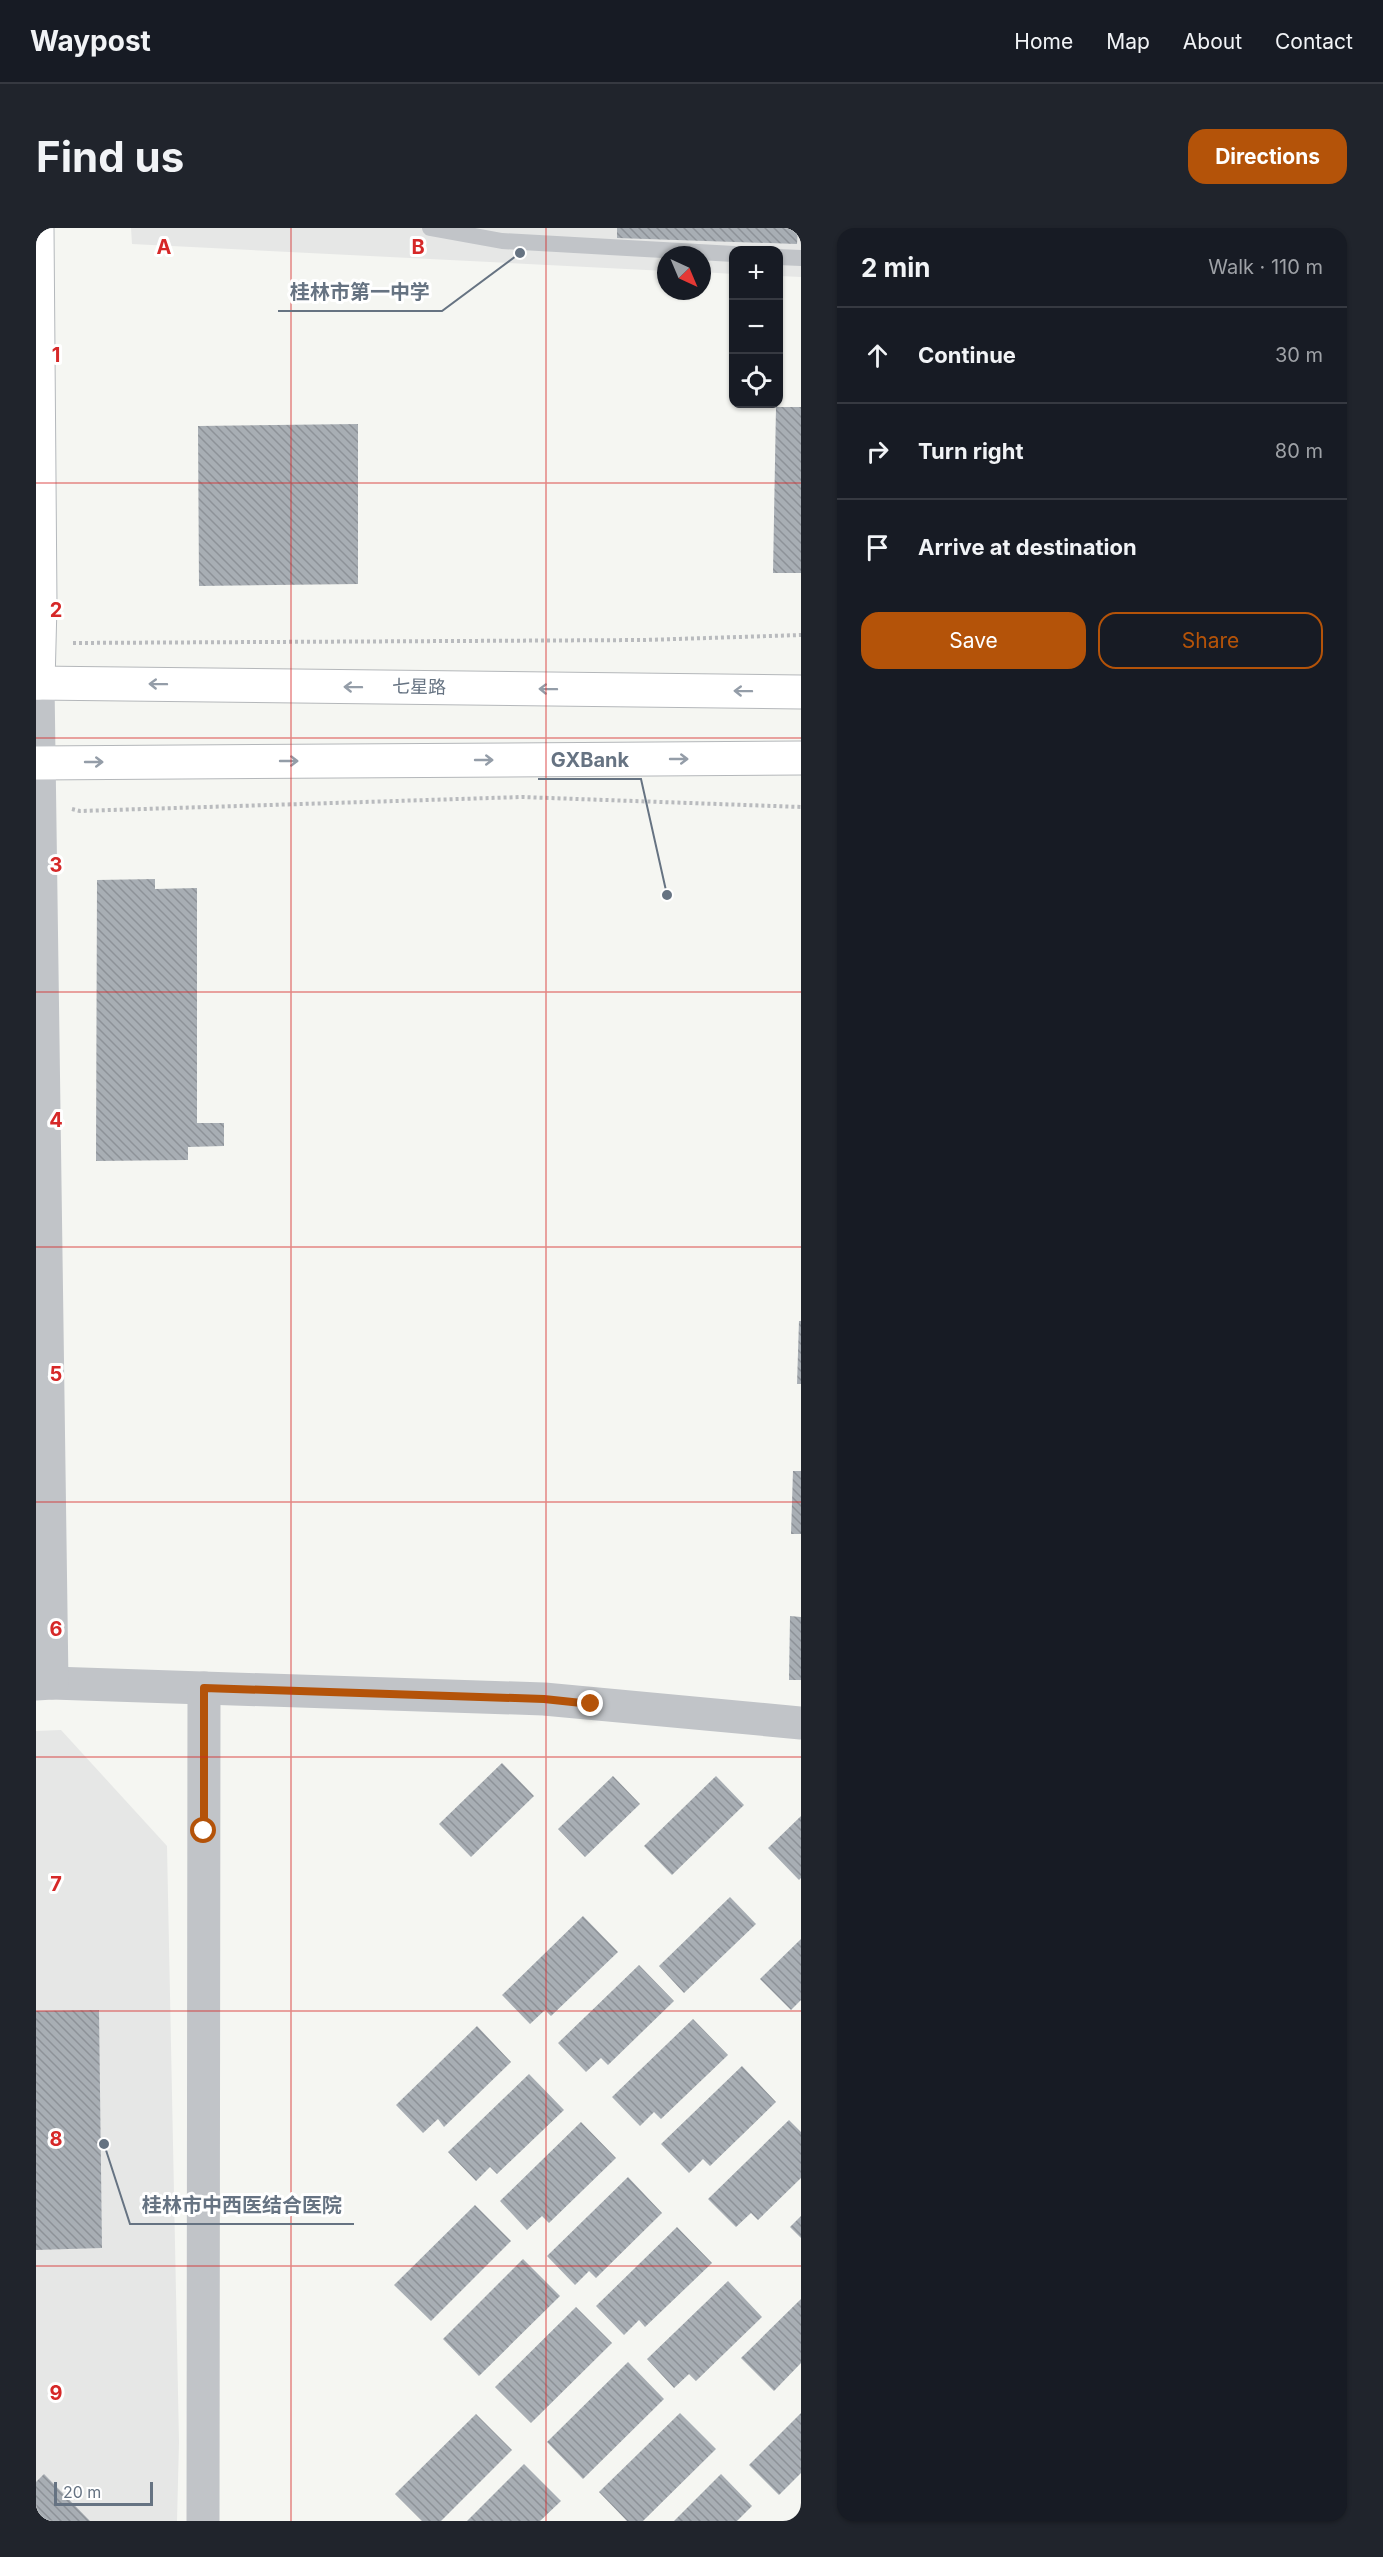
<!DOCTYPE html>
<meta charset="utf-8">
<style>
body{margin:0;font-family:Inter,"Noto Sans SC",sans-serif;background:#20242c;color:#f1f3f6}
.controls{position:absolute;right:18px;top:18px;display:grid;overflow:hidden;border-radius:12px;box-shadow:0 2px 4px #0004}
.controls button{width:54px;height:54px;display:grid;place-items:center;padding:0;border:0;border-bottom:2px solid #363941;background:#171b24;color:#f1f3f6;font:30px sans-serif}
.compass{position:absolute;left:621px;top:18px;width:54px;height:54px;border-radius:50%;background:#171b24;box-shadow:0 2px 4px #0004;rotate:136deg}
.scale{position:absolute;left:18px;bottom:15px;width:99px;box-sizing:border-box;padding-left:6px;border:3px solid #667382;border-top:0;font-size:16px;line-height:21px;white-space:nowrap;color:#667382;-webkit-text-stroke:4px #fff;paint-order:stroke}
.stop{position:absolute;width:18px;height:18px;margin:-14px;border:4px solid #b45309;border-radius:50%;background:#fff}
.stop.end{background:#b45309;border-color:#fff;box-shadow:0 2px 6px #0008}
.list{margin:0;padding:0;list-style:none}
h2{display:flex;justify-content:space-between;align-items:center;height:78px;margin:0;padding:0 24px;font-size:26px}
h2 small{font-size:20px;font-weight:400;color:#9ea1a6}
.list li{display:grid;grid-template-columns:39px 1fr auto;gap:18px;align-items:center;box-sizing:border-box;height:96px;padding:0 24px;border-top:2px solid #363941}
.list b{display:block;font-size:22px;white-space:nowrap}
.list em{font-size:20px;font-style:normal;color:#9ea1a6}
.actions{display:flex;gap:12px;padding:18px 24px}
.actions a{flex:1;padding:14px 0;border:2px solid #b45309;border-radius:18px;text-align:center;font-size:21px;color:#b45309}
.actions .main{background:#b45309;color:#fff}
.icon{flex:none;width:33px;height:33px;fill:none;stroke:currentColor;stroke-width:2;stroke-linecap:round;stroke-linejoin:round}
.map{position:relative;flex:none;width:765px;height:2293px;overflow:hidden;border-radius:18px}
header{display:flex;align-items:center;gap:36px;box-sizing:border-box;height:84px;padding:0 30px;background:#171b24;border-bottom:2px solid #363941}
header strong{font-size:28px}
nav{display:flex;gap:33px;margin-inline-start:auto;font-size:21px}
.intro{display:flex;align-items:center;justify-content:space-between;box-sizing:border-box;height:144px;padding:0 36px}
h1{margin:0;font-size:42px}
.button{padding:15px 27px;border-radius:18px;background:#b45309;color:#fff;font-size:21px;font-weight:700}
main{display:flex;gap:36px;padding:0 36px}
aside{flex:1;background:#171b24;border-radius:18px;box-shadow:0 2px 4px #0004}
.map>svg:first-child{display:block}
</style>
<header>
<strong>Waypost</strong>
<nav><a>Home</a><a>Map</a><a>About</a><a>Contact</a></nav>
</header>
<div class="intro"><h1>Find us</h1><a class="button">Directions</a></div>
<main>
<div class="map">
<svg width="765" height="2293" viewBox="0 0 765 2293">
<defs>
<pattern id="building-back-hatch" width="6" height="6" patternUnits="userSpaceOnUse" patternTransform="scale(1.5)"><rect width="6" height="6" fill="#a8aeb4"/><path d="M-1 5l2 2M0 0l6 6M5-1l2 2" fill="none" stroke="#8d9298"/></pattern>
</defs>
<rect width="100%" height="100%" fill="#f5f6f2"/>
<g fill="#e6e7e6">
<path d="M 95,0 L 765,0 L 765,49 L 743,48 L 742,22 L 698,22 L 697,46 L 666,44 L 666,27 L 630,27 L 630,43 L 96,16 Z"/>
<path d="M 25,1502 L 131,1618 L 143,2214 L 141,2293 L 0,2293 L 0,1503 Z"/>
</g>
<g fill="url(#building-back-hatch)">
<path d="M 581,0 L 762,0 L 761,16 L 581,10 Z"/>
<path d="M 740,179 L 765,179 L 765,345 L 737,345 Z"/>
<path d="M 322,196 L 322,356 L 163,358 L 162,198 Z"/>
<path d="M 119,651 L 119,661 L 161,660 L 161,895 L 188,895 L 188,918 L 152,919 L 152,932 L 60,933 L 61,652 Z"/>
<path d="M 763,1093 L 765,1093 L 765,1156 L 761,1156 Z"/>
<path d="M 757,1243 L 765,1243 L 765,1306 L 755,1306 Z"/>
<path d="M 754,1388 L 765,1389 L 765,1452 L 753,1452 Z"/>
<path d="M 466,1535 L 498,1568 L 435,1629 L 403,1596 Z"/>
<path d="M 577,1548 L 604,1576 L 549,1629 L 522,1601 Z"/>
<path d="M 680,1548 L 708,1577 L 636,1647 L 608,1618 Z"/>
<path d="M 765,1588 L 765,1650 L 763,1652 L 732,1620 Z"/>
<path d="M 694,1669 L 720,1696 L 648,1765 L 623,1738 Z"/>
<path d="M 547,1688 L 582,1724 L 515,1788 L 509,1782 L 494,1796 L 466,1767 Z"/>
<path d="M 765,1711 L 765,1772 L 755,1782 L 724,1751 Z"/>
<path d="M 603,1737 L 638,1773 L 572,1837 L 565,1830 L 550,1844 L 522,1815 Z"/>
<path d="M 63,1782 L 66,2020 L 0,2022 L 0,1783 Z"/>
<path d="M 657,1791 L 692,1827 L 625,1891 L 618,1884 L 604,1898 L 576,1869 Z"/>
<path d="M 441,1798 L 475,1834 L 408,1899 L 402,1891 L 387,1905 L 360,1877 Z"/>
<path d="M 706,1838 L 740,1874 L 674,1938 L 667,1931 L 653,1945 L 625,1916 Z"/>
<path d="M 493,1846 L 528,1882 L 461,1946 L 454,1939 L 440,1953 L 412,1924 Z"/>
<path d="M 753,1892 L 765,1904 L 765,1950 L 722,1992 L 715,1985 L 700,1999 L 672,1971 Z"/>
<path d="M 545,1894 L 580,1930 L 513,1995 L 506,1988 L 491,2002 L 464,1973 Z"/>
<path d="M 592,1949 L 626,1985 L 560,2050 L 553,2043 L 539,2057 L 511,2028 Z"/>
<path d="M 439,1977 L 475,2013 L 395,2093 L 358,2057 Z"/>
<path d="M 765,1988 L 765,2010 L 754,1999 Z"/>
<path d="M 641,1999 L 676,2035 L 609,2099 L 603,2092 L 588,2107 L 560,2078 Z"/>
<path d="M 487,2031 L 524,2068 L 443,2148 L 407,2111 Z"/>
<path d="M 692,2053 L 726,2089 L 660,2153 L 653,2146 L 638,2160 L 611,2131 Z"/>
<path d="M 765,2071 L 765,2135 L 738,2163 L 705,2130 Z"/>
<path d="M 540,2079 L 576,2115 L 495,2195 L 459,2159 Z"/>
<path d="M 592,2134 L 628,2171 L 547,2251 L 511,2214 Z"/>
<path d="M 644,2185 L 680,2221 L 607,2293 L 591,2293 L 563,2264 Z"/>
<path d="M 765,2185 L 765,2245 L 743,2267 L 713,2237 Z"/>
<path d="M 440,2186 L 476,2222 L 405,2293 L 386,2293 L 359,2266 Z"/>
<path d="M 488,2236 L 525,2273 L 504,2293 L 431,2293 Z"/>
<path d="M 8,2246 L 54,2293 L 0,2293 L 0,2254 Z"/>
<path d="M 685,2246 L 716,2278 L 701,2293 L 638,2293 Z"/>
</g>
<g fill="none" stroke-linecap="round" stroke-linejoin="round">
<g stroke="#b4b8bc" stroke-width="35">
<path id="secondary" d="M 1,0 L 4,377 L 2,455"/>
</g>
<g stroke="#b4b7ba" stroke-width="35">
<g id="trunk">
<path d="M 0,455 L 765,464"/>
<path d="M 0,535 L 765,530"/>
</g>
</g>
<g stroke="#b9bbbe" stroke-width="4" stroke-dasharray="3 3" stroke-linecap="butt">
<path d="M 37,415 L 609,412 L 765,407"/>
<path d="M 36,581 L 44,583 L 486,569 L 765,579"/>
</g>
<g stroke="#c1c4c8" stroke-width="16">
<path d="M 394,0 L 466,13 L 698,26"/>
<path d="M 742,29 L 765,30"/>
</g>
<g stroke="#c1c4c8" stroke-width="33">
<path d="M 16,1455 L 508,1471 L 765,1495"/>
<path d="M 0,1456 L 16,1455 L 2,455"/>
<path d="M 167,2293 L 168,1460"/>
</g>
<use href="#secondary" stroke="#fff" stroke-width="33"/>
<use href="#trunk" stroke="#fff" stroke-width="33"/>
</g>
<defs><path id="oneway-shaft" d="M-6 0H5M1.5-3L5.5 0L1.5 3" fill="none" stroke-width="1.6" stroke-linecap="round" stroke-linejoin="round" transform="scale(1.5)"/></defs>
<g stroke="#949da8">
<use href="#oneway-shaft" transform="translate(122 456) rotate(-179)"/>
<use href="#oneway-shaft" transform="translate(317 459) rotate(-179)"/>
<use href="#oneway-shaft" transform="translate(512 461) rotate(-179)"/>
<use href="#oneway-shaft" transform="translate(707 463) rotate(-179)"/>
<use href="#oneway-shaft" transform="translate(643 531)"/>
<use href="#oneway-shaft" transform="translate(448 532)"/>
<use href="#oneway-shaft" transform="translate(253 533)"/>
<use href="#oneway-shaft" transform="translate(58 534)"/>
</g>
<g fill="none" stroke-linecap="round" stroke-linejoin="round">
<path stroke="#b45309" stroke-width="8" d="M 168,1603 L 168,1460 L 508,1471 L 555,1476"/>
</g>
<path fill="none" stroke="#d62828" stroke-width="1.5" stroke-opacity="0.55" d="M 255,0 L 255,2293M 510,0 L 510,2293M 0,255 L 765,255M 0,510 L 765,510M 0,764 L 765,764M 0,1019 L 765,1019M 0,1274 L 765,1274M 0,1529 L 765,1529M 0,1783 L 765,1783M 0,2038 L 765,2038"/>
<g text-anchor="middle" stroke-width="6" stroke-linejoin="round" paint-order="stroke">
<g font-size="18" fill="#667382" stroke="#fff">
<text transform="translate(383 459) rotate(1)" y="6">七星路</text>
</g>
</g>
<g font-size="20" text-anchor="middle" font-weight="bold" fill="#d62828" stroke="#fff" stroke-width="6" stroke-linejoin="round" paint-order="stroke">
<text x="128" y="26">A</text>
<text x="382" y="26">B</text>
<text x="20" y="134">1</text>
<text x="20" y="389">2</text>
<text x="20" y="644">3</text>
<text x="20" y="899">4</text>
<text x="20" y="1153">5</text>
<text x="20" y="1408">6</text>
<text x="20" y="1663">7</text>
<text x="20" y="1918">8</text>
<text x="20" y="2172">9</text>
</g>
<path fill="none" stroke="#667382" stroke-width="2" d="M484 25L406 83H242M631 667L605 551H502M68 1916L94 1996H318"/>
<g fill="#667382" stroke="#fff" stroke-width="2">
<circle cx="484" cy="25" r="6"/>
<circle cx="631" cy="667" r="6"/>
<circle cx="68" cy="1916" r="6"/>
</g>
<g font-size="20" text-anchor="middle" font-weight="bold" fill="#667382" stroke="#fff" stroke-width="6" stroke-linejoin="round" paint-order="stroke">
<text x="324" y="71">桂林市第一中学</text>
<text x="554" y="539">GXBank</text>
<text x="206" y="1984">桂林市中西医结合医院</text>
</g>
</svg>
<div class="controls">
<button>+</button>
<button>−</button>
<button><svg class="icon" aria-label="locate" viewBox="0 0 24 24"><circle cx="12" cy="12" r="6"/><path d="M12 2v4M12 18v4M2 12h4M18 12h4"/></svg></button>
</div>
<svg class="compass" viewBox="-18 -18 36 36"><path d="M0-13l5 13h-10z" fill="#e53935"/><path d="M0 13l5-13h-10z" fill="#9ea1a6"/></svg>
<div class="scale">20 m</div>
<div class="stop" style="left:168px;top:1603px"></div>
<div class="stop end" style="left:555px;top:1476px"></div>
</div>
<aside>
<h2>2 min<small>Walk · 110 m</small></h2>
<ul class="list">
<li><svg class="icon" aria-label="ahead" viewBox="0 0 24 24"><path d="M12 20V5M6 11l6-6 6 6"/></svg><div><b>Continue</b></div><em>30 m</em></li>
<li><svg class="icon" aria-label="right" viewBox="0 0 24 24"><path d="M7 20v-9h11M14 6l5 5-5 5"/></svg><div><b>Turn right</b></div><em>80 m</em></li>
<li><svg class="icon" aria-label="arrive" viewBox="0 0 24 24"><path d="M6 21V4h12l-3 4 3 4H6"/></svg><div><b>Arrive at destination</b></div></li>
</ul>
<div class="actions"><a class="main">Save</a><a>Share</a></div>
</aside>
</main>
